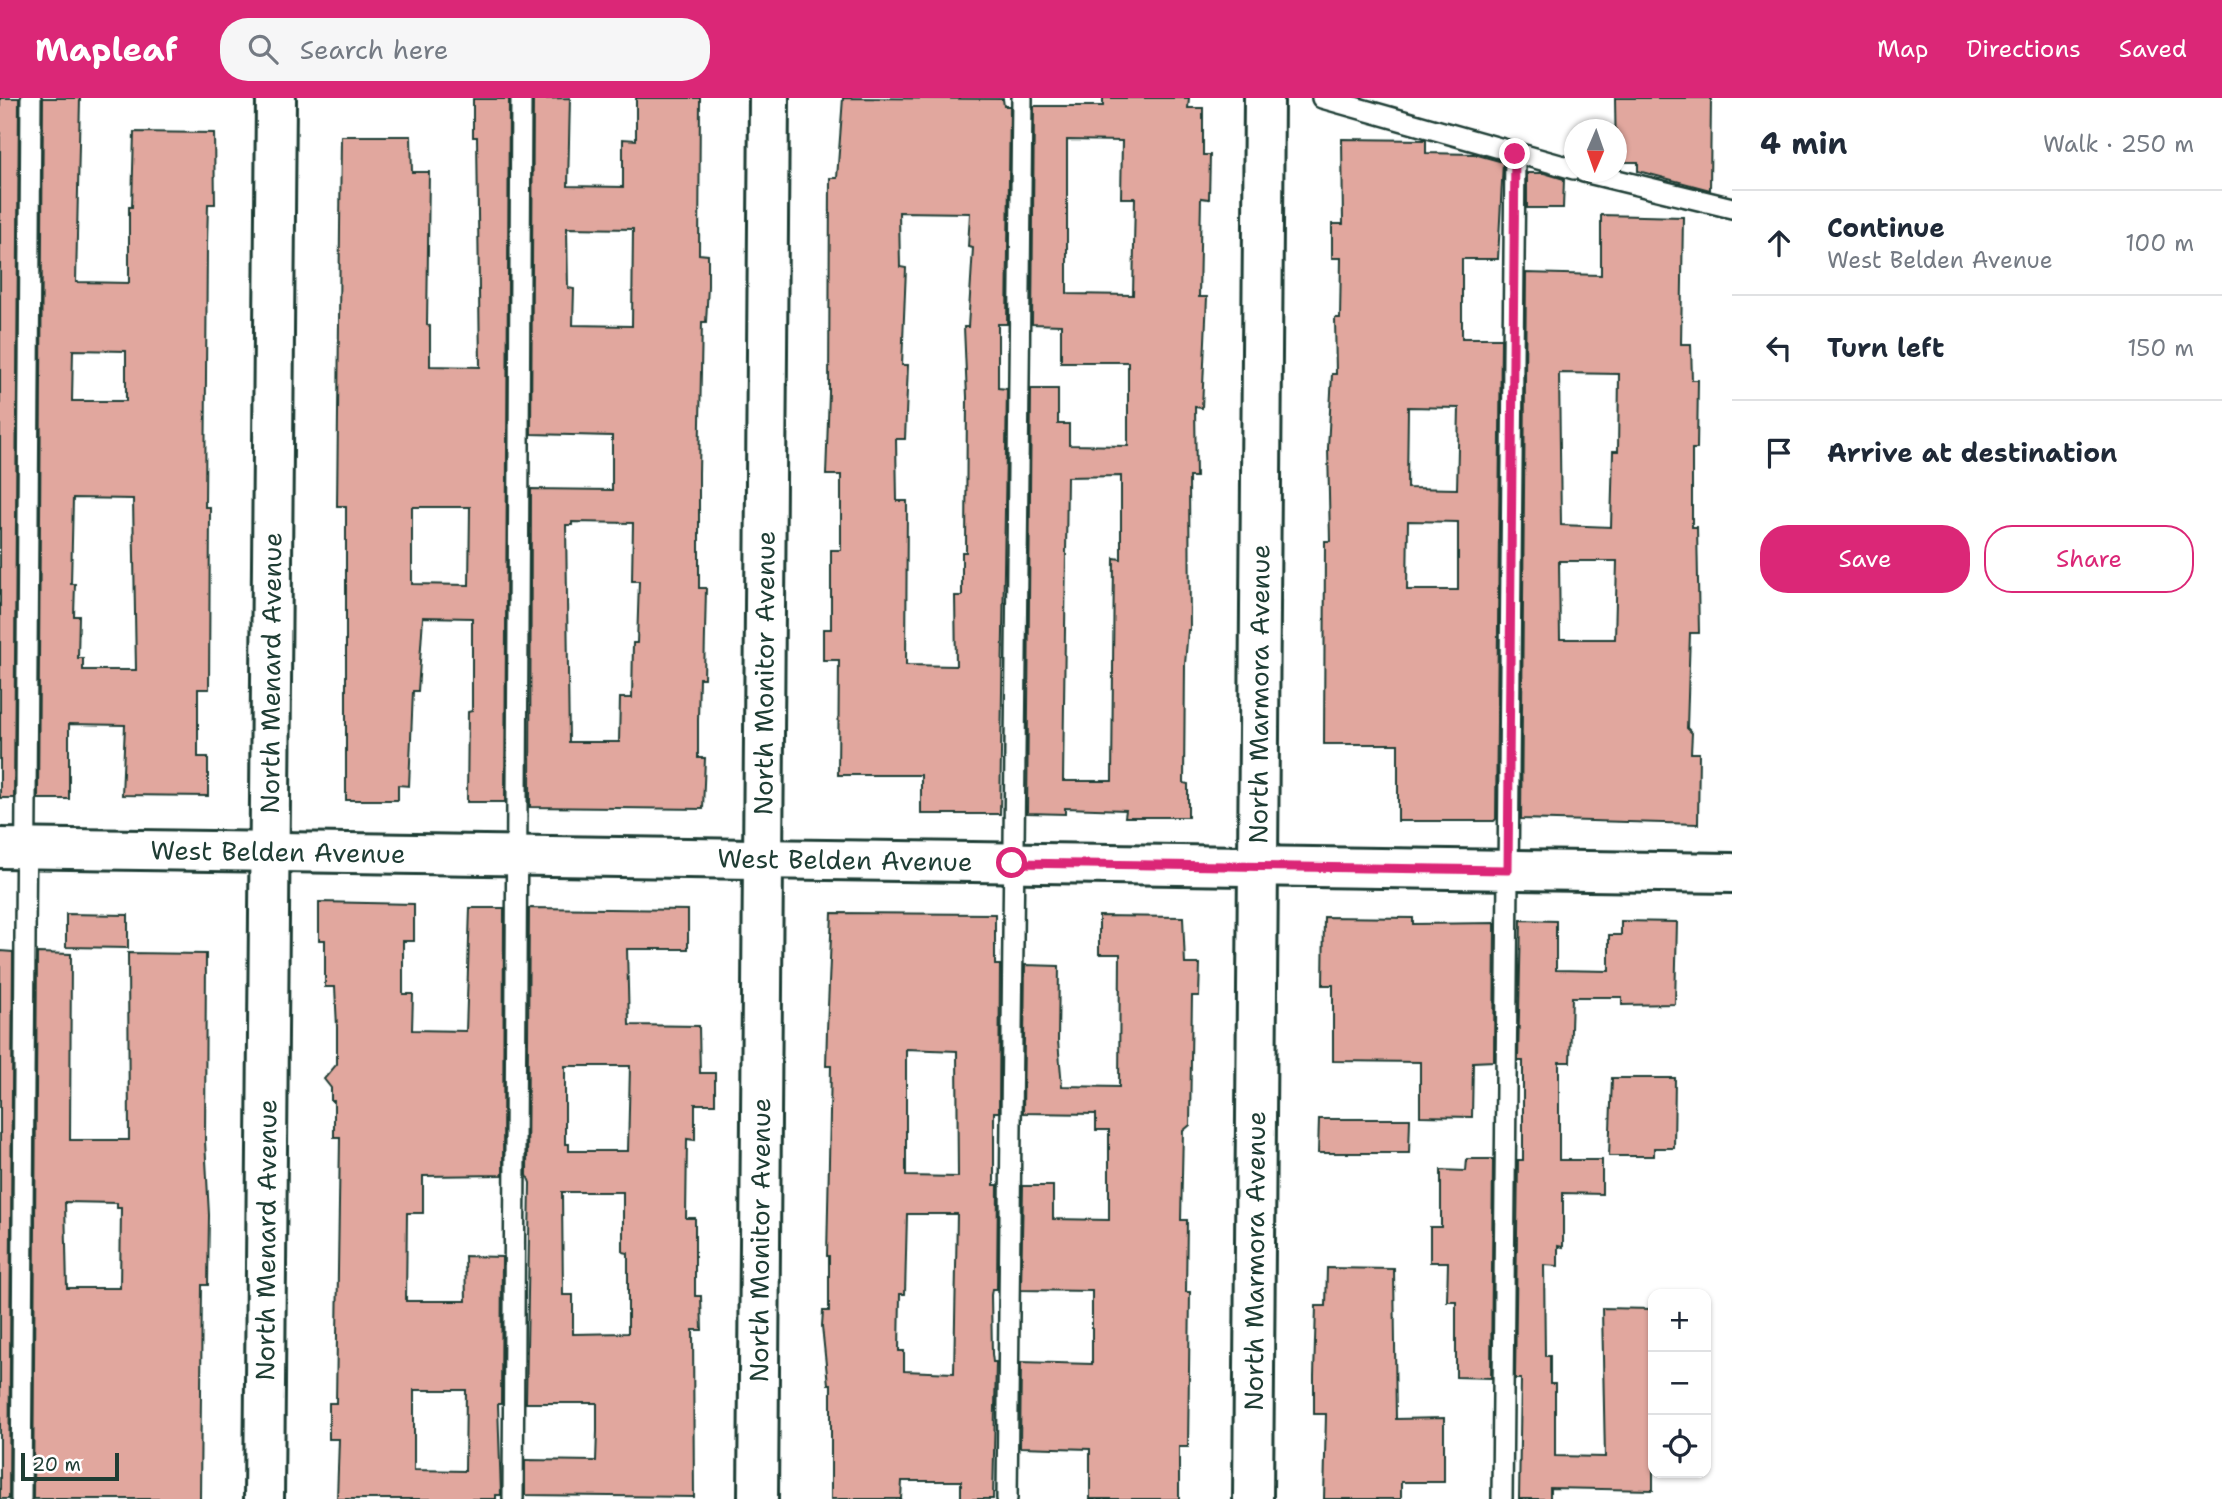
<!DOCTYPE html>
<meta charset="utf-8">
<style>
body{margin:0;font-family:"Shantell Sans",sans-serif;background:#f6f6f7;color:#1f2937}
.controls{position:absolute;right:21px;bottom:21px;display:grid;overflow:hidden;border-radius:14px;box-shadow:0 2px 5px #0004}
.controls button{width:63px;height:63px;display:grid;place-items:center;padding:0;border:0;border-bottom:2px solid #e0e1e3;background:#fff;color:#1f2937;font:35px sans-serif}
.compass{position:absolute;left:1564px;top:21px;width:63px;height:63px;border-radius:50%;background:#fff;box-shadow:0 2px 5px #0004;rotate:182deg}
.scale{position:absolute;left:21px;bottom:18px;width:98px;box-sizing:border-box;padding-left:7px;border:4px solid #1f3d34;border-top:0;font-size:19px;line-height:24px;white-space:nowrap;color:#1f3d34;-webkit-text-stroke:5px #fff;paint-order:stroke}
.stop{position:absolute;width:21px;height:21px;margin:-16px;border:5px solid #db2777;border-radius:50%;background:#fff}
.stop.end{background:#db2777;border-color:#fff;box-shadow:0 2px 7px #0008}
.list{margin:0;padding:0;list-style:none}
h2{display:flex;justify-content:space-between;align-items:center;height:91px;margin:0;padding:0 28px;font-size:30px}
h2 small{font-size:23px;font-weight:400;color:#747a83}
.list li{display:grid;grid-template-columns:46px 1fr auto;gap:21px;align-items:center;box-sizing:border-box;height:105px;padding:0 28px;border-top:2px solid #e0e1e3}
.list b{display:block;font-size:26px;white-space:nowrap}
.list p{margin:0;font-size:23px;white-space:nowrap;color:#747a83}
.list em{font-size:23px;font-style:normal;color:#747a83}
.actions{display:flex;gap:14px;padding:21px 28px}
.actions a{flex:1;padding:16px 0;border:2px solid #db2777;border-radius:28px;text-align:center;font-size:24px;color:#db2777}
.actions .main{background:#db2777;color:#fff}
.icon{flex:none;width:38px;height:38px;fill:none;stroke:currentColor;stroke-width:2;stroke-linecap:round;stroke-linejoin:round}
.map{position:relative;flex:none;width:1732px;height:1401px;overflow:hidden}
header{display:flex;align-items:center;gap:42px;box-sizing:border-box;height:98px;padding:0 35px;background:#db2777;color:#fff}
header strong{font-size:33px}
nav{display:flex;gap:38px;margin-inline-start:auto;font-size:24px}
.search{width:490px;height:63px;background:#f6f6f7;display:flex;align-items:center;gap:18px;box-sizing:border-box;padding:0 24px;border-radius:28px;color:#747a83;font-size:26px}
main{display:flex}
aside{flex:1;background:#fff}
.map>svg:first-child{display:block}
</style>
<header>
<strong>Mapleaf</strong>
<div class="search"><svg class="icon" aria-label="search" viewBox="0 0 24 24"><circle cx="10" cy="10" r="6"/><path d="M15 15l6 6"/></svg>Search here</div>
<nav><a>Map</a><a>Directions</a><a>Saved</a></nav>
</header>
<main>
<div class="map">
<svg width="1732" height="1401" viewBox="0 0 1732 1401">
<rect width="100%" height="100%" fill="#fff"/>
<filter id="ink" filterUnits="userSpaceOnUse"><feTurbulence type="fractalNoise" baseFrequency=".0143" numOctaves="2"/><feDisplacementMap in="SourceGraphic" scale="14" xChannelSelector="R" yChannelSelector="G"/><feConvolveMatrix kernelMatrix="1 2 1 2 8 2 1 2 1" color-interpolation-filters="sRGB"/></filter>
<g filter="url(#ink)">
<g fill="#e1a79e" stroke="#1f3d34" stroke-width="2" fill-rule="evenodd">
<path d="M 0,0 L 19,0 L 14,700 L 0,700 Z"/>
<path d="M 43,0 L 80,0 L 76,184 L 129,185 L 129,109 L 132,109 L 134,34 L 214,35 L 215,106 L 208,106 L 207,146 L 205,409 L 210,409 L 209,591 L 198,591 L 198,659 L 208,659 L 208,698 L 122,697 L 125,627 L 69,626 L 69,701 L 38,701 ZM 73,252 L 126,253 L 126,303 L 72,303 ZM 73,400 L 133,401 L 136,572 L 83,572 L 83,560 L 78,560 L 79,518 L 74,518 L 75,486 L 71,486 Z"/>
<path d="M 570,0 L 568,88 L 623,89 L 623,41 L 636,42 L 636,0 L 700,0 L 699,156 L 708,157 L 708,188 L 706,224 L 702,224 L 699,375 L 699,490 L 706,490 L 704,580 L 699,580 L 698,623 L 698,660 L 705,660 L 703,711 L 530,709 L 531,391 L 612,392 L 612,338 L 531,336 L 533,1 ZM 567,130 L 633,131 L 632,228 L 573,227 L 574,191 L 568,190 ZM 572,424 L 633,425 L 632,483 L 639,483 L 637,545 L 633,545 L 632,600 L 620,600 L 619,644 L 569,644 L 566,427 L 572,427 Z"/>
<path d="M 843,0 L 1003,1 L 1004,8 L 1010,8 L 1007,226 L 998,226 L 998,290 L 1007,291 L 1000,716 L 921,716 L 921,677 L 838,677 L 839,562 L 823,562 L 823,531 L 831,531 L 831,452 L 841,452 L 841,377 L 826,377 L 829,295 L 830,80 L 837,80 ZM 899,114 L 970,115 L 968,149 L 973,150 L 968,229 L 964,229 L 967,299 L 966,454 L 962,454 L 962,498 L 955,498 L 956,568 L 906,567 L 907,403 L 897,403 L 896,341 L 905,341 L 908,267 L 902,267 L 906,170 L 900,169 Z"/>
<path d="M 1103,0 L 1189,0 L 1188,10 L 1203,10 L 1203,57 L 1210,57 L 1209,101 L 1201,100 L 1199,199 L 1207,199 L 1202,310 L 1195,309 L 1196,379 L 1189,379 L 1190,532 L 1188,532 L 1185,566 L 1184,685 L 1188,686 L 1188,719 L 1125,719 L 1126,712 L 1065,710 L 1065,716 L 1027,715 L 1031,291 L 1058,291 L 1058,326 L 1069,326 L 1069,347 L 1128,348 L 1128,264 L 1061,264 L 1061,227 L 1032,226 L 1034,8 L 1103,8 ZM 1067,42 L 1122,43 L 1121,100 L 1135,100 L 1133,197 L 1067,196 ZM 1121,378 L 1121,461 L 1114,460 L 1112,683 L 1063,683 L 1067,379 Z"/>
<path d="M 1615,0 L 1711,0 L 1710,92 L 1638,73 L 1638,64 L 1616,64 Z"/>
<path d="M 473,1 L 509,1 L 505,704 L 467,704 L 468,614 L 472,613 L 472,520 L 423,519 L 418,593 L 413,593 L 409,688 L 398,687 L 398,702 L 346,702 L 346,408 L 337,408 L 341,38 L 411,38 L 412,74 L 429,74 L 427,227 L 430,228 L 430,268 L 480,269 L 477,39 L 473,39 ZM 412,409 L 470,409 L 469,487 L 412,486 Z"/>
<path d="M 1342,41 L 1426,42 L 1426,55 L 1474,56 L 1503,64 L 1498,161 L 1462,161 L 1462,240 L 1501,240 L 1496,721 L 1494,723 L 1398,723 L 1398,646 L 1324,646 L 1325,443 L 1330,443 L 1328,350 L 1332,276 L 1336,276 L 1335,220 L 1340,220 L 1341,160 L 1332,160 L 1332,126 L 1343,126 ZM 1408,309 L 1459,310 L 1457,391 L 1407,390 ZM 1408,423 L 1458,424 L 1458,492 L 1407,492 Z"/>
<path d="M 1527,75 L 1544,75 L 1564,81 L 1563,110 L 1527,110 Z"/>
<path d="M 1601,117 L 1683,119 L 1681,246 L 1691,246 L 1692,282 L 1698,282 L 1697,351 L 1692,351 L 1692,429 L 1697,429 L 1699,535 L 1690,535 L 1687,630 L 1692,635 L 1691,655 L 1699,655 L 1698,726 L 1521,721 L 1526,175 L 1601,177 ZM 1559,275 L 1619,276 L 1618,353 L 1613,353 L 1611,429 L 1561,427 ZM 1559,463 L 1617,463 L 1615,541 L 1560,541 Z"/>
<path d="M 319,804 L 414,806 L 414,843 L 403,843 L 403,896 L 413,896 L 412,932 L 466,933 L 470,810 L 504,810 L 503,1077 L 423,1078 L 423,1115 L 407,1115 L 406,1203 L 466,1203 L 465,1158 L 502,1159 L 501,1306 L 498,1306 L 501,1397 L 496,1397 L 496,1401 L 337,1401 L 339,1341 L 329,1341 L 329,1305 L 336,1305 L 340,1039 L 334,1039 L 334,1003 L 331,1003 L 331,990 L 324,981 L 337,966 L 337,929 L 335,889 L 325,889 L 325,842 L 319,842 ZM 414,1292 L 466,1292 L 465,1373 L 414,1372 Z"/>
<path d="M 529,810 L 688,812 L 688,851 L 627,851 L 629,927 L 699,928 L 700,975 L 715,975 L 715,1006 L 695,1006 L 695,1042 L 687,1041 L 686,1120 L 695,1120 L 695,1198 L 701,1198 L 702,1232 L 693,1232 L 694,1399 L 525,1397 L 525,1362 L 596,1363 L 597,1333 L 597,1305 L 526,1305 L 530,1085 L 527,1077 ZM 565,968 L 630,968 L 628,1053 L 569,1053 L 569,1046 L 565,1046 ZM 562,1094 L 623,1094 L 623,1154 L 628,1155 L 628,1235 L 573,1236 L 573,1197 L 563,1197 Z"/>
<path d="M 832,815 L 995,816 L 995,867 L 1000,867 L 999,1014 L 994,1014 L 994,1087 L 998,1087 L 997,1191 L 992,1191 L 991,1197 L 992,1256 L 993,1264 L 996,1264 L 993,1401 L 961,1401 L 961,1383 L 902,1383 L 901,1401 L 831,1401 L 831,1286 L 828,1286 L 822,1228 L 823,1213 L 829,1213 L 829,1158 L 827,1158 L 831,968 L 826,968 L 827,932 ZM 906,951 L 957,953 L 958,1079 L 906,1078 ZM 907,1116 L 957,1116 L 954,1275 L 904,1273 L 904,1253 L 899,1253 L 900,1196 L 905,1196 Z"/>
<path d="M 66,816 L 128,817 L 128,850 L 66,849 Z"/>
<path d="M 1099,818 L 1183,819 L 1185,866 L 1200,866 L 1199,898 L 1192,898 L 1190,1027 L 1183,1033 L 1181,1122 L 1187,1122 L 1186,1194 L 1190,1194 L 1188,1349 L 1179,1349 L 1179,1401 L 1090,1401 L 1090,1351 L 1020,1349 L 1021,1264 L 1092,1266 L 1092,1193 L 1021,1192 L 1023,1088 L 1053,1088 L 1053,1121 L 1109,1122 L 1109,1032 L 1096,1032 L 1096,1016 L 1023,1015 L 1025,867 L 1059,868 L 1058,943 L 1062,988 L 1119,989 L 1120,856 L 1099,856 Z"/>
<path d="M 1324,819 L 1413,820 L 1413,826 L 1495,825 L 1494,963 L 1473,964 L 1472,1019 L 1420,1018 L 1420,964 L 1333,963 L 1333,887 L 1323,887 Z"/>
<path d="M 1521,822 L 1556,823 L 1556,872 L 1609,873 L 1609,837 L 1621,837 L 1621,823 L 1677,824 L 1675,906 L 1622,907 L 1622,899 L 1572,899 L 1570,964 L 1559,964 L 1559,1062 L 1602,1062 L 1602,1096 L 1563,1095 L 1563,1149 L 1558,1148 L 1558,1168 L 1544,1167 L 1545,1258 L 1550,1258 L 1550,1286 L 1555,1286 L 1555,1358 L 1605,1359 L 1602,1210 L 1653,1211 L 1653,1392 L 1550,1390 L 1550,1401 L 1519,1401 L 1521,1281 L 1515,1281 L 1518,1062 L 1523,1062 L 1523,963 L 1518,963 Z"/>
<path d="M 0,853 L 13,854 L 9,1401 L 0,1401 Z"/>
<path d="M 37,855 L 71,856 L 70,1042 L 129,1042 L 128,855 L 206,856 L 205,1043 L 209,1117 L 208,1187 L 202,1187 L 200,1401 L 33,1401 ZM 65,1104 L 117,1105 L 117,1110 L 121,1110 L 120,1190 L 67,1190 Z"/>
<path d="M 1612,980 L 1675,980 L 1674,1050 L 1654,1050 L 1654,1058 L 1609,1058 Z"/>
<path d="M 1319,1021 L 1410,1021 L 1409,1055 L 1318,1055 Z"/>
<path d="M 1467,1061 L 1493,1061 L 1491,1280 L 1456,1279 L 1456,1203 L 1447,1203 L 1448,1164 L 1430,1164 L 1430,1129 L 1441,1129 L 1441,1072 L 1466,1073 Z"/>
<path d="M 1327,1170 L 1394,1171 L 1396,1321 L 1444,1320 L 1444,1384 L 1401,1384 L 1401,1401 L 1324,1401 L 1326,1316 L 1314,1316 L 1314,1278 L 1316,1208 L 1326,1208 Z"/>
</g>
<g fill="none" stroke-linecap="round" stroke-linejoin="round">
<g stroke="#1f3d34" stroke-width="24">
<g id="lane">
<path d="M 1322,0 L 1574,71"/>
<path d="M 1584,74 L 1732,110"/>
<path d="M 21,1401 L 31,0"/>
<path d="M 513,1401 L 521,0"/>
<path d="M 1007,1401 L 1022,0"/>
<path d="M 1502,1401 L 1515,56"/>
</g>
</g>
<g stroke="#1f3d34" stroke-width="44">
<g id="street">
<path id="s1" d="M 0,750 L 1732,775"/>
<path id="s2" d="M 264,1401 L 276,0"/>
<path id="s3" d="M 758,1401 L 769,0"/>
<path id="s4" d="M 1253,1401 L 1264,0"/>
</g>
</g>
<use href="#lane" stroke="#fff" stroke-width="19"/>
<use href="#street" stroke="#fff" stroke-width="38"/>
</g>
</g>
<g fill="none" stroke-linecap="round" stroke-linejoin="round" filter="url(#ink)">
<path stroke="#db2777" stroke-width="9" d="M 1012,765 L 1508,772 L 1515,56"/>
</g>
<g text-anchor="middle" stroke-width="5" stroke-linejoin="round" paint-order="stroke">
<g font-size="26" fill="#1f3d34" stroke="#fff">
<text dy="9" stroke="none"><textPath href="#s2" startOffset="826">North Menard Avenue</textPath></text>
<text dy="9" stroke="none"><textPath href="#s3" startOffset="826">North Monitor Avenue</textPath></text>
<text dy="9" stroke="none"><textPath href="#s4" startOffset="805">North Marmora Avenue</textPath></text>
<text dy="9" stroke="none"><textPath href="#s1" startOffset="278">West Belden Avenue</textPath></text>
<text dy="9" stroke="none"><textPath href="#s1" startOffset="845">West Belden Avenue</textPath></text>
<text dy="9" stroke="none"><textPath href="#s2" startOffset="259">North Menard Avenue</textPath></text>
<text dy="9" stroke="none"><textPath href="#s3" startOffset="259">North Monitor Avenue</textPath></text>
<text dy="9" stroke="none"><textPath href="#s4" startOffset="238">North Marmora Avenue</textPath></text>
</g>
</g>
</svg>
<div class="controls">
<button>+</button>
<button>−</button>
<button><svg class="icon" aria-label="locate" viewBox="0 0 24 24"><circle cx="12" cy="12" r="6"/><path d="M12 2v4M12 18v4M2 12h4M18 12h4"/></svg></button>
</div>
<svg class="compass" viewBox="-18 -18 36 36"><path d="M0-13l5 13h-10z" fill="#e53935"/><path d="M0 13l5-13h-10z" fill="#747a83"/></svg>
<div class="scale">20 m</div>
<div class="stop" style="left:1012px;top:765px"></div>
<div class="stop end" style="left:1515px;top:56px"></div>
</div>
<aside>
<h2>4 min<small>Walk · 250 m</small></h2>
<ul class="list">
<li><svg class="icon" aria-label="ahead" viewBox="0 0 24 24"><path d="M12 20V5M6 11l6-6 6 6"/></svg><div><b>Continue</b><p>West Belden Avenue</p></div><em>100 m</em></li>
<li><svg class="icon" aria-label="left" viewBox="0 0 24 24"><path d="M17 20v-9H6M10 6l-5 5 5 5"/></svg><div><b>Turn left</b></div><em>150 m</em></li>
<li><svg class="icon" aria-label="arrive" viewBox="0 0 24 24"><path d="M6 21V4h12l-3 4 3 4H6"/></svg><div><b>Arrive at destination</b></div></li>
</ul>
<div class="actions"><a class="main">Save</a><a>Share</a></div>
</aside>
</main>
